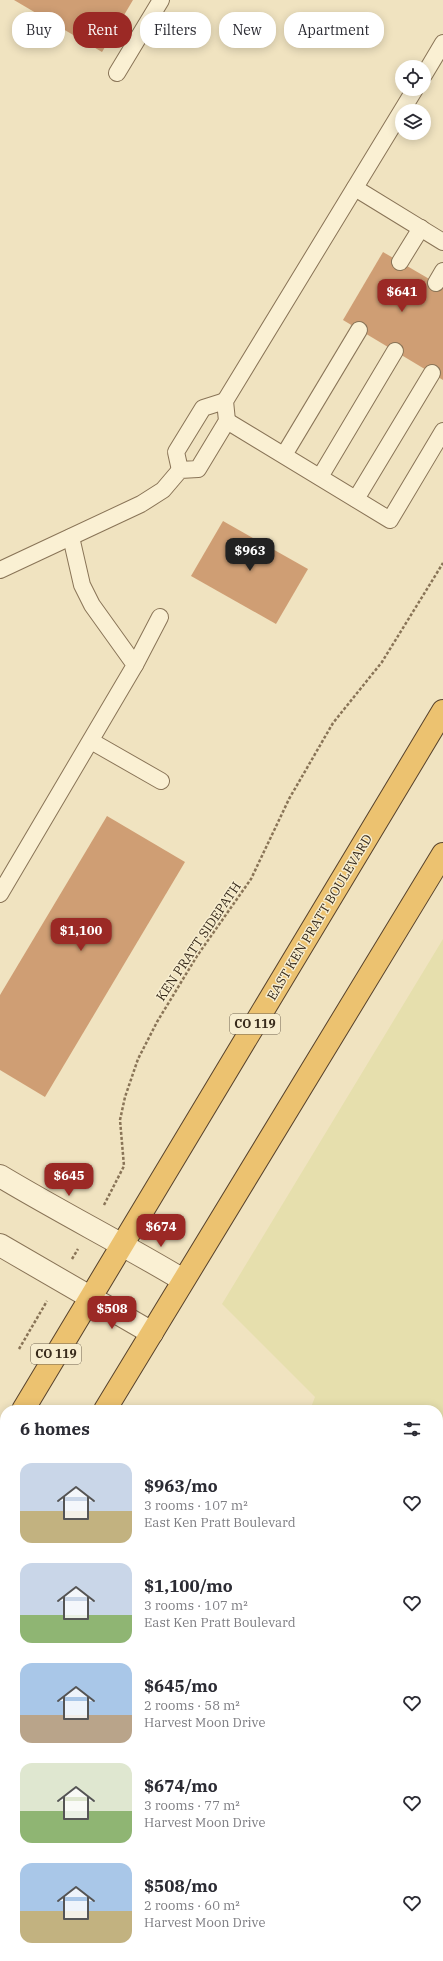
<!DOCTYPE html>
<meta charset="utf-8">
<style>
:root{--surface:#fff;--page:#f2f2f3;--text:#2b2b33;--muted:#7c7c81;--accent:#9b2925}
body{margin:0;font-family:"IBM Plex Serif",serif;background:var(--page);color:var(--text);height:100vh;display:flex;flex-direction:column;font-size:15px;white-space:nowrap}
*{box-sizing:border-box;margin:0}
p{font-size:13px;color:var(--muted)}
.icon{flex:none;width:22px;height:22px;fill:none;stroke:currentColor;stroke-width:2;stroke-linecap:round;stroke-linejoin:round}
.map{position:relative;flex:1;overflow:hidden}
.sheet{position:absolute;left:0px;top:1405px;width:443px;height:556px;display:flex;flex-direction:column;background:var(--surface);border-radius:16px 16px 0 0;box-shadow:0 2px 10px #0003}
.sheet>*{flex:none}
.hud{position:absolute;left:12px;top:12px;width:419px;height:36px;display:flex;gap:8px}
.buttons{position:absolute;left:395px;top:60px;display:grid;gap:8px}
.buttons a{display:grid;place-items:center;width:36px;height:36px;border-radius:50%;background:var(--surface);box-shadow:0 2px 10px #0003;font-size:20px}
.price{position:absolute;translate:-50% -34px;padding:0 9px;border-radius:8px;background:var(--accent);color:#fff;font-size:13px;line-height:26px;filter:drop-shadow(0 1px 2px #0008)}
.price::after{content:'';position:absolute;left:50%;top:24px;width:12px;height:9px;margin-left:-6px;background:inherit;clip-path:polygon(0 0,100% 0,50% 100%)}
.price.on{background:#222;color:#fff}
ul{padding:0;list-style:none}
li{display:flex;align-items:center;gap:12px;height:100px;padding:0 20px}
li span{display:grid;place-items:center;flex:none;width:112px;height:80px;border-radius:12px;color:#555}
li>.icon{margin-inline-start:auto}
span .icon{width:48px;height:48px;fill:#fffc;stroke-width:1}
li b{font-size:17px}
h2{display:flex;justify-content:space-between;align-items:center;height:48px;padding:0 20px;font-size:17px}
.pill{padding:0 14px;border-radius:16px;background:var(--surface);box-shadow:0 2px 10px #0003;font-size:14px;line-height:36px}
.pill.on{background:var(--accent);color:#fff}
.map>svg:first-child{display:block}
.farmland{fill:#e6dfad}
.building{fill:#cf9e74}
.lines{fill:none;stroke-linecap:round;stroke-linejoin:round}
.service-casing{stroke:#897457;stroke-width:18}
.minor-casing{stroke:#897457;stroke-width:24}
.trunk-casing{stroke:#57422c;stroke-width:24}
.path{stroke:#897457;stroke-width:2.5;stroke-dasharray:3 2;stroke-linecap:butt}
.service{stroke:#faf0d3;stroke-width:16}
.minor{stroke:#faf0d3;stroke-width:22}
.trunk{stroke:#ecc270;stroke-width:22}
.labels{text-anchor:middle;stroke-width:3;stroke-linejoin:round;paint-order:stroke}
.shield{fill:#f7edcf;stroke:#716552;stroke-width:1}
.shield-label{font-size:12px;font-weight:bold;fill:#382b1c}
.street-label{font-size:13px;fill:#382b1c;stroke:#f7edcf}
</style>
<div class="map">
<svg width="443" height="1961" viewBox="0 0 443 1961">
<rect width="100%" height="100%" fill="#f0e3c0"/>
<polygon class="farmland" points="443,939 443,1961 0,1961 0,1826 5,1818 5,1956 438,1956 438,1410 310,1410 315,1397 222,1304"/>
<g class="building">
<polygon points="14,0 133,0 102,52"/>
<polygon points="383,252 443,287 443,380 343,320"/>
<polygon points="223,521 308,569 276,624 191,576"/>
<polygon points="107,816 185,862 45,1097 0,1070 0,995"/>
</g>
<g class="lines">
<g class="service-casing">
<g id="service">
<polyline points="117,73 161,0"/>
<polyline points="424,75 443,43"/>
<polyline points="355,188 443,242"/>
<polyline points="400,262 421,228"/>
<polyline points="436,283 443,271"/>
<polyline points="227,421 390,520 443,431"/>
<polyline points="284,455 359,330"/>
<polyline points="180,470 176,452 203,408 225,401"/>
<polyline points="320,477 395,351"/>
<polyline points="356,499 432,373"/>
<polyline points="0,570 141,504 163,490 180,470 198,469 227,421 225,401 415,89"/>
<polyline points="135,665 160,617"/>
<polyline points="91,741 161,781"/>
<polyline points="0,894 135,665 92,605 82,585 71,537"/>
</g>
</g>
<g class="minor-casing">
<g id="minor">
<path d="M0 1176C60 1212 123 1244 183 1280"/>
<polyline points="0,1245 152,1333"/>
</g>
</g>
<g class="trunk-casing">
<g id="trunk">
<polyline points="23,1410 443,711"/>
<polyline points="105,1410 443,854"/>
<polyline points="0,1448 5,1440"/>
<polyline points="0,1583 5,1574"/>
</g>
</g>
<g class="path">
<polyline points="104,1205 124,1166 120,1120 125,1097 138,1059 157,1022 197,956 251,879 289,799 333,723 382,662 443,563"/>
<polyline points="72,1259 78,1249"/>
<polyline points="19,1349 47,1301"/>
</g>
<use href="#service" class="service"/>
<use href="#minor" class="minor"/>
<use href="#trunk" class="trunk"/>
</g>
<g class="labels">
<g class="shield">
<rect x="230" y="1014" width="50" height="20" rx="3"/>
<rect x="31" y="1344" width="50" height="20" rx="3"/>
</g>
<g class="shield-label">
<text x="255" y="1028">CO 119</text>
<text x="56" y="1358">CO 119</text>
</g>
<g class="street-label">
<text transform="translate(319 917) rotate(-59)" y="5">EAST KEN PRATT BOULEVARD</text>
<text transform="translate(198 941) rotate(-56)" y="5">KEN PRATT SIDEPATH</text>
</g>
</g>
</svg>
<div class="buttons">
<a><svg class="icon" aria-label="locate" viewBox="0 0 24 24"><circle cx="12" cy="12" r="6"/><path d="M12 2v4M12 18v4M2 12h4M18 12h4"/></svg></a>
<a><svg class="icon" aria-label="layers" viewBox="0 0 24 24"><path d="M12 4l9 5-9 5-9-5zM3 14l9 5 9-5"/></svg></a>
</div>
<b class="price" style="left:402px;top:313px">$641</b>
<b class="price on" style="left:250px;top:572px">$963</b>
<b class="price" style="left:81px;top:952px">$1,100</b>
<b class="price" style="left:69px;top:1197px">$645</b>
<b class="price" style="left:161px;top:1248px">$674</b>
<b class="price" style="left:112px;top:1330px">$508</b>
<div class="hud">
<a class="pill">Buy</a>
<a class="pill on">Rent</a>
<a class="pill">Filters</a>
<a class="pill">New</a>
<a class="pill">Apartment</a>
</div>
<section class="sheet">
<h2>6 homes<svg class="icon" aria-label="filters" viewBox="0 0 24 24"><path d="M4 7h16M4 17h16"/><circle cx="9" cy="7" r="2"/><circle cx="15" cy="17" r="2"/></svg></h2>
<ul>
<li><span style="background:linear-gradient(#c9d6e8 60%,#c2b280 0)"><svg class="icon" aria-label="home" viewBox="0 0 24 24"><path d="M3 11l9-7 9 7M6 9v11h12V9"/></svg></span><div><b>$963/mo</b><p>3 rooms · 107 m²</p><p>East Ken Pratt Boulevard</p></div><svg class="icon" aria-label="heart" viewBox="0 0 24 24"><path d="M12 20l-8-8c-3-5 5-10 8-4 3-6 11-1 8 4z"/></svg></li>
<li><span style="background:linear-gradient(#c9d6e8 65%,#8fb573 0)"><svg class="icon" aria-label="home" viewBox="0 0 24 24"><path d="M3 11l9-7 9 7M6 9v11h12V9"/></svg></span><div><b>$1,100/mo</b><p>3 rooms · 107 m²</p><p>East Ken Pratt Boulevard</p></div><svg class="icon" aria-label="heart" viewBox="0 0 24 24"><path d="M12 20l-8-8c-3-5 5-10 8-4 3-6 11-1 8 4z"/></svg></li>
<li><span style="background:linear-gradient(#a9c7e8 65%,#b9a48a 0)"><svg class="icon" aria-label="home" viewBox="0 0 24 24"><path d="M3 11l9-7 9 7M6 9v11h12V9"/></svg></span><div><b>$645/mo</b><p>2 rooms · 58 m²</p><p>Harvest Moon Drive</p></div><svg class="icon" aria-label="heart" viewBox="0 0 24 24"><path d="M12 20l-8-8c-3-5 5-10 8-4 3-6 11-1 8 4z"/></svg></li>
<li><span style="background:linear-gradient(#dfe7d0 60%,#8fb573 0)"><svg class="icon" aria-label="home" viewBox="0 0 24 24"><path d="M3 11l9-7 9 7M6 9v11h12V9"/></svg></span><div><b>$674/mo</b><p>3 rooms · 77 m²</p><p>Harvest Moon Drive</p></div><svg class="icon" aria-label="heart" viewBox="0 0 24 24"><path d="M12 20l-8-8c-3-5 5-10 8-4 3-6 11-1 8 4z"/></svg></li>
<li><span style="background:linear-gradient(#a9c7e8 60%,#c2b280 0)"><svg class="icon" aria-label="home" viewBox="0 0 24 24"><path d="M3 11l9-7 9 7M6 9v11h12V9"/></svg></span><div><b>$508/mo</b><p>2 rooms · 60 m²</p><p>Harvest Moon Drive</p></div><svg class="icon" aria-label="heart" viewBox="0 0 24 24"><path d="M12 20l-8-8c-3-5 5-10 8-4 3-6 11-1 8 4z"/></svg></li>
</ul>
</section>
</div>
